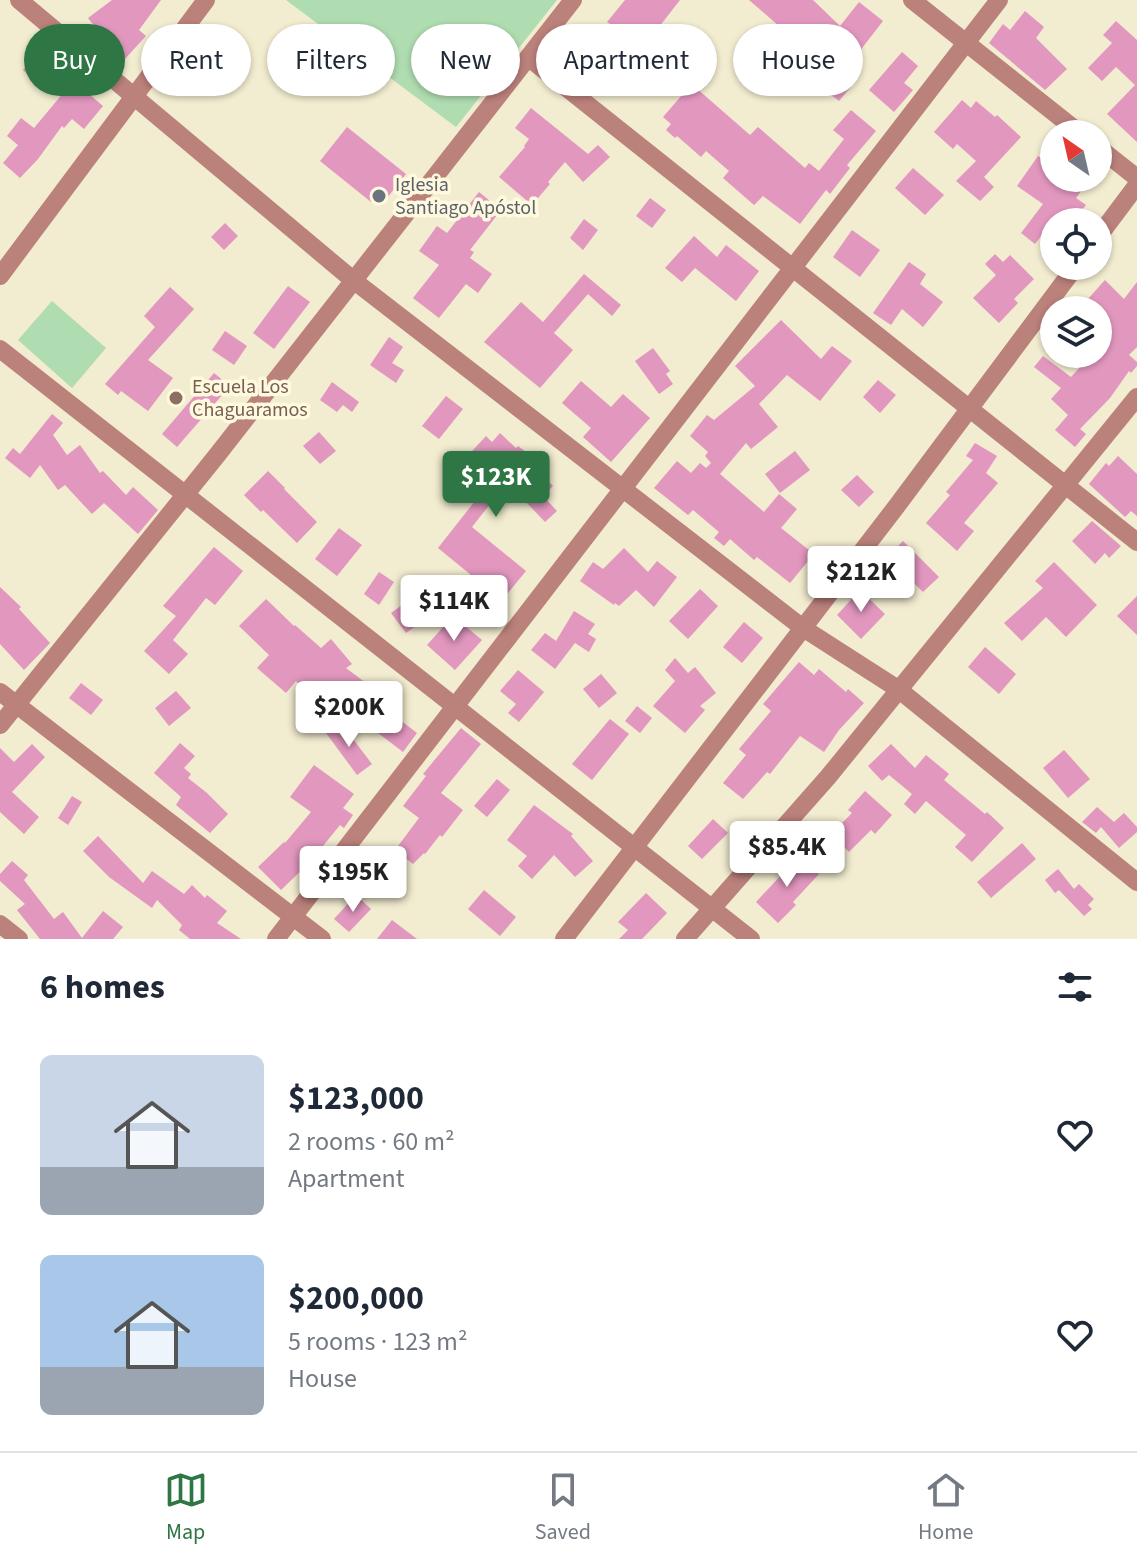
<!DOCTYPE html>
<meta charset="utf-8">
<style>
:root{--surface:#fff;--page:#f2f2f3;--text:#1f2937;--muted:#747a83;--line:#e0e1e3;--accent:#2e7643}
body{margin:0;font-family:"Source Sans 3",sans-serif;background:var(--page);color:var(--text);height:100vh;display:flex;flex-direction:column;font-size:30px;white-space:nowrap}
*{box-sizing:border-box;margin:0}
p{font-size:26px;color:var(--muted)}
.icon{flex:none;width:44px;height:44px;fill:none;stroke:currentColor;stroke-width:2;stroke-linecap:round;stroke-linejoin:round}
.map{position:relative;height:939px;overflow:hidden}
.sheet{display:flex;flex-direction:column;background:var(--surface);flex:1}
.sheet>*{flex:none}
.hud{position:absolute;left:24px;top:24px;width:1090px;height:72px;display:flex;gap:16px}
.needle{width:52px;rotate:326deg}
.buttons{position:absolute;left:1040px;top:120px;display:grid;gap:16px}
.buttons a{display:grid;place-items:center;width:72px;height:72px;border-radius:50%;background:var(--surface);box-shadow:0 2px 6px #0004;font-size:40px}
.price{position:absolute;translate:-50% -68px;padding:0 18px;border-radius:8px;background:#fff;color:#222;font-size:26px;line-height:52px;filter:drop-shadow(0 2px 4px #0008)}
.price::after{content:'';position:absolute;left:50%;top:48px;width:24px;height:18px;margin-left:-12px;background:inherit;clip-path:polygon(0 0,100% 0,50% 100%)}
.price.active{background:var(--accent);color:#fff}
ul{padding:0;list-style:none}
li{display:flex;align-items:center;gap:24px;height:200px;padding:0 40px}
li span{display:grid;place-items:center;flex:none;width:224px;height:160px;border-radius:12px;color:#555}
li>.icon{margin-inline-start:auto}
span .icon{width:96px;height:96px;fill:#fffc;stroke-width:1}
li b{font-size:34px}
h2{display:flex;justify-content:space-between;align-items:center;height:96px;padding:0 40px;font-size:34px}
.pill{padding:0 28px;border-radius:36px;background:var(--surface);box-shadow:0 2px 6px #0004;font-size:28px;line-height:72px}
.pill.active{background:var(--accent);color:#fff}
.tab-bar{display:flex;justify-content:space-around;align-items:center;height:112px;border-top:2px solid var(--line);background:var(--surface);font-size:22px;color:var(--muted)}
.tab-bar a{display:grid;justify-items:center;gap:4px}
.tab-bar .active{color:var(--accent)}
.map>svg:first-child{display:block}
.green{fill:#afdcb1}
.building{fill:#e297bf}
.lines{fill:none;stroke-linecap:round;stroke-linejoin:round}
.minor{stroke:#bb817b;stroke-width:18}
.worship-dot{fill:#6b7280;stroke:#fff9dd;stroke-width:3}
.education-dot{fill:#8d6e63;stroke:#fff9dd;stroke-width:3}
.labels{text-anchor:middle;stroke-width:7;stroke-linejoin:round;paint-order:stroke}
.worship-label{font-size:20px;fill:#5b616d;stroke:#fff9dd;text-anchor:start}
.education-label{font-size:20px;fill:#785e54;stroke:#fff9dd;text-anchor:start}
</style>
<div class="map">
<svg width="1137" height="939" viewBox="0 0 1137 939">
<rect width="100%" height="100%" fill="#f2ecd0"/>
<g class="green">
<polygon points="286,0 557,0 456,127"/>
<polygon points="52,301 106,348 72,388 18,340"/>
</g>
<g class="building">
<polygon points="112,0 161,0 139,30 146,36 123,61 107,47 109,45 88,18"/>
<polygon points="625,0 680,0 659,27 668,34 650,57 640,49 610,87 579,63 610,24 607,22"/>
<polygon points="749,0 813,0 840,26 859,2 883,21 842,74 854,83 839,101 800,71 791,79 775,61 794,45 777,28 779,26"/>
<polygon points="1025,11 1044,27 1036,38 1067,69 1045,90 989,43 1003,24 1010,30"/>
<polygon points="1116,21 1137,40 1137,142 1107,114 1135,85 1116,67 1102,81 1088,68 1112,43 1103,35"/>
<polygon points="40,50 55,64 38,84 23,70"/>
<polygon points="902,52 918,66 904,83 913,90 894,112 869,90"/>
<polygon points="668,63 680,71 679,73 750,135 758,127 805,168 809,163 819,171 844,139 833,130 851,110 876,131 847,165 850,168 830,194 826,190 800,224 763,196 754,205 723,178 729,171 706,151 701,157 677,136 675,138 666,130 671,124 663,117 682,95 658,78"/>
<polygon points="79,74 95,86 89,94 103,106 84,129 72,119 64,128 62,126 38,159 20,178 3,163 18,145 7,136 21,118 34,128"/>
<polygon points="962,100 971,108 976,101 995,117 997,115 1021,137 984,177 994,187 980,201 956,181 976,161 957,144 953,149 934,132"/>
<polygon points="531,108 588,154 598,145 610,157 583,182 565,162 548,182 550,184 532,205 499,177 525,147 524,146 529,139 515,128"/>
<polygon points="347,127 406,174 387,198 379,192 371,202 320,161"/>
<polygon points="1038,156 1054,167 1054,178 1091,178 1076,198 1086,205 1072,222 1054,222 1054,231 1048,227 1035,244 1021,233 1043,204 1017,186"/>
<polygon points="913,168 944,195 925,215 895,188"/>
<polygon points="479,192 501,210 470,250 474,252 470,258 492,274 478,293 466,284 439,318 413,298 439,265 419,251 437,226 447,233"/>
<polygon points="650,198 666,210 652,228 636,216"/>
<polygon points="584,219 598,230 583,250 570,238"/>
<polygon points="225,223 238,236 224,250 211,237"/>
<polygon points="852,230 880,250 860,277 833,257"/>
<polygon points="694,236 717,257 726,245 759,271 736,301 695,268 682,282 665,268"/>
<polygon points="995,254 1003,262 1010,255 1034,279 1014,299 1018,303 999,323 973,298 996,275 985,264"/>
<polygon points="909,262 926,274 920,284 943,302 923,327 902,309 891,325 873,313"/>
<polygon points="584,274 621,305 612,316 588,294 554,333 573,350 540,388 484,342 521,302 543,322"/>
<polygon points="1105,280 1124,299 1137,282 1137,347 1129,355 1137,362 1137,366 1131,373 1129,371 1110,398 1080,429 1086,434 1075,447 1055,430 1068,415 1051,399 1061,388 1034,367 1043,356 1071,377 1092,354 1098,354 1098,310 1078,310"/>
<polygon points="288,286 310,302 274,349 253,333"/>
<polygon points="170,287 194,309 148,360 173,378 148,411 121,391 118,395 105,384 155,327 144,316"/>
<polygon points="781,320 821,359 832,346 852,361 820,401 787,375 759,404 778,427 751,449 746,443 720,474 764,512 779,494 797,509 781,528 814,554 790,583 757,557 754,560 730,539 724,546 714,538 719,532 693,510 688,515 654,488 677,461 691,473 700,463 706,468 711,463 705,456 708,452 690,436 707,415 714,420 755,386 735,366"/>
<polygon points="225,331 247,346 234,365 212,350"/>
<polygon points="389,337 403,347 392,363 404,370 396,383 370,365"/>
<polygon points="653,348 670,371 666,374 673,384 659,394 635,361"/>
<polygon points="214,373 230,386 177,447 162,434"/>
<polygon points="878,380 896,395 880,413 863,397"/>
<polygon points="581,381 611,407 623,394 650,418 611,462 583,437 591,428 562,403"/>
<polygon points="332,382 359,402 352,412 343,405 337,412 320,400"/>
<polygon points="446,396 463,409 439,439 422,426"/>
<polygon points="52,414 63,423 53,435 67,455 80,445 100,473 103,471 126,495 133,487 158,510 138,534 104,503 92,514 65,485 58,490 40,465 30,478 5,458 13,448 20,454"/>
<polygon points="319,432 336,451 320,464 303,446"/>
<polygon points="500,433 516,448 518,446 538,461 550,473 545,478 553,486 543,496 557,511 545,522 525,501 505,485 472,527 526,571 499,604 506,610 494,622 466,601 482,584 438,548 486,487 461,463 486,436 492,442"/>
<polygon points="975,443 997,456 986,473 998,483 964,523 974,531 957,551 926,523 950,495 946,492 973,460 966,456"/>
<polygon points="795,451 810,470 780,493 765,474"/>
<polygon points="1118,456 1137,474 1137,516 1131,511 1125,517 1089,484 1106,463 1109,466"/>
<polygon points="268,471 285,488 284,489 317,522 297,543 263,510 261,512 244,495"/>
<polygon points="857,475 874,492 859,507 841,490"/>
<polygon points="1092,521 1121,546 1109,558 1105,553 1095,564 1072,541"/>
<polygon points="339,528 362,545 337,576 315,559"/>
<polygon points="903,541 939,577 923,592 887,557"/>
<polygon points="214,547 243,571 215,605 206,598 173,640 188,654 169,674 144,651 176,616 163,606"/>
<polygon points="624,548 648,572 657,561 677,577 654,607 636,590 619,606 615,603 614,605 580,581 593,562 603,569"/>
<polygon points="1054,562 1097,605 1066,637 1046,617 1022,641 1004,623 1043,588 1035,581"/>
<polygon points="379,572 394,582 379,605 364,594"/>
<polygon points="0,587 21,607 19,609 50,643 24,670 0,644"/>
<polygon points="424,589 438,610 406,633 391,613"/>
<polygon points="700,589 718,606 688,639 669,621"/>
<polygon points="860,590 885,614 861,639 837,615"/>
<polygon points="1137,596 1137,635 1117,616"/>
<polygon points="266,599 294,626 295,625 321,648 331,639 352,664 346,668 374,689 369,696 417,733 403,752 312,683 304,690 296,681 286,693 257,668 269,655 239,626"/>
<polygon points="574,611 595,624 588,634 596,639 589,652 575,643 555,669 531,650 545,633 556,641"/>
<polygon points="453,616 482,640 455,670 427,645"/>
<polygon points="744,622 763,638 742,663 723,647"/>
<polygon points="985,647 1016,674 999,694 968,667"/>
<polygon points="675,658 688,673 695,667 716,693 700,706 705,710 685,733 653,706 675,681 665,670"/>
<polygon points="799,662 814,675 819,669 846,692 848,689 864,703 839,730 824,752 800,736 770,774 767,772 743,799 723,783 746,755 739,749 771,711 763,704"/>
<polygon points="518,670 544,692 519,722 508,713 516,704 500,691"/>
<polygon points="601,674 617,693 599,708 583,689"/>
<polygon points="81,683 103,700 91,715 69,698"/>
<polygon points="176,691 191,708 169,726 155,708"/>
<polygon points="637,706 652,718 640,733 625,721"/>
<polygon points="610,719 629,734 592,780 572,764"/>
<polygon points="340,722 372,764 357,775 326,733"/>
<polygon points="461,728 481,744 441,793 463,810 442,837 440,835 425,854 424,853 413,864 395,850 419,818 403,806 426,776 423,774"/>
<polygon points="180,743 195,756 184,768 191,774 188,778 207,793 228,814 210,833 176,805 181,797 154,773"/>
<polygon points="32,744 45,757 12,792 39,817 24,834 0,812 0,748 14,762"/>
<polygon points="891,744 915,768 926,755 949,774 944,780 985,814 987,812 1004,828 972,862 955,847 966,835 926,801 915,814 904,804 912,794 889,775 882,781 868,766"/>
<polygon points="1064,750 1090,779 1068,798 1043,768"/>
<polygon points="314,765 354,794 343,808 353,815 344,828 340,825 310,862 281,890 258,867 284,842 285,843 311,812 290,797"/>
<polygon points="497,779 510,790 487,817 474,806"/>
<polygon points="865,791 892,815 875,834 871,830 849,852 831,834 852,813 848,810"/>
<polygon points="72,796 82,802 68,825 58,818"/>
<polygon points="534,805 573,834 571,836 593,861 575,877 554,855 532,879 518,866 527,856 507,840"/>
<polygon points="1097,807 1114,822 1124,813 1137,827 1137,832 1119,848 1101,827 1096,833 1082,822"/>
<polygon points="713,819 728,833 702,859 688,846"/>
<polygon points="98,836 143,883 152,871 184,894 192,885 205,898 207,895 227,911 217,923 241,939 190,939 179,930 182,925 157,900 152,908 109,877 83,851"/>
<polygon points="1022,843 1036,859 991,898 977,882"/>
<polygon points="796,854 819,874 793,902 796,905 778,923 756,902 786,870 784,868"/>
<polygon points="12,861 28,875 24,880 54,919 63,912 82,938 103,911 123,927 113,939 40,939 17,910 25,904 0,881 0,874"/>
<polygon points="1058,869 1074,889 1079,884 1094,899 1088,905 1092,909 1084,916 1059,890 1055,893 1045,880"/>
<polygon points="484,890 516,917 500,936 468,909"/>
<polygon points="646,893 667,913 642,939 619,939 628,930 618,922"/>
<polygon points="356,895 371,909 349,932 334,919"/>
<polygon points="392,920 417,939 377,939"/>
</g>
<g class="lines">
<g class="minor">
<polyline points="19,0 353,280 803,628 898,689 1137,882"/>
<polyline points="912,0 1081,134"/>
<polyline points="529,58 1137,542"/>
<polyline points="1098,147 1137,178"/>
<polyline points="1098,237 1137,185"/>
<polyline points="0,276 206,0"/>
<polyline points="0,349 751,939"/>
<polyline points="0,692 322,939"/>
<polyline points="0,725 218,454 573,0"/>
<polyline points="0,924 19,939"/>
<polyline points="276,939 999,0"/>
<polyline points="564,939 896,507 1076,266"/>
<polyline points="685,939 828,777 1137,397"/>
</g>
</g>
<circle class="worship-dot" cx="379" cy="196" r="8"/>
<circle class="education-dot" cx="176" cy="398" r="8"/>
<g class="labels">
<g class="worship-label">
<text x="395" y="191">Iglesia<tspan x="395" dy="23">Santiago Apóstol</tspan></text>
</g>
<g class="education-label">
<text x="192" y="393">Escuela Los<tspan x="192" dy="23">Chaguaramos</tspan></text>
</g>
</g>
</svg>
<div class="buttons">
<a><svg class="needle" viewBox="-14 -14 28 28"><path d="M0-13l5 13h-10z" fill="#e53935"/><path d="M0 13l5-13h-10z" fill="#747a83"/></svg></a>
<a><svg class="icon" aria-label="locate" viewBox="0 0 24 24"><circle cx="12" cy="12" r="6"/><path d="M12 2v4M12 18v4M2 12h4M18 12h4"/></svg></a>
<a><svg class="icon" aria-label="layers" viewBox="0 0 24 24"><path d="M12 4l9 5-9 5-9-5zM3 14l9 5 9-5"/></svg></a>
</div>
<b class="price active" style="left:496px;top:519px">$123K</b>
<b class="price" style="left:861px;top:614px">$212K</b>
<b class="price" style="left:454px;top:643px">$114K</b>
<b class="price" style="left:349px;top:749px">$200K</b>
<b class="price" style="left:787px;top:889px">$85.4K</b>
<b class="price" style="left:353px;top:914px">$195K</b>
<div class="hud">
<a class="pill active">Buy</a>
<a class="pill">Rent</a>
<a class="pill">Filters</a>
<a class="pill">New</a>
<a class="pill">Apartment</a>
<a class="pill">House</a>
</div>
</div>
<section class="sheet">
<h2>6 homes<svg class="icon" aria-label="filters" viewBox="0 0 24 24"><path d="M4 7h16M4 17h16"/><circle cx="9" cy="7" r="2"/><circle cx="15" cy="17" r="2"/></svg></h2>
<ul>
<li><span style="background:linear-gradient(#c9d6e8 70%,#9aa5b1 0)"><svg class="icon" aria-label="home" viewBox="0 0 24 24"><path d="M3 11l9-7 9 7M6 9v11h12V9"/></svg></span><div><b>$123,000</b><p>2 rooms · 60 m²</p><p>Apartment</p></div><svg class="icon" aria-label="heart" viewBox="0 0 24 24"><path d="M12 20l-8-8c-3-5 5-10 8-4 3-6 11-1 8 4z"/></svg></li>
<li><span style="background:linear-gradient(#a9c7e8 70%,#9aa5b1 0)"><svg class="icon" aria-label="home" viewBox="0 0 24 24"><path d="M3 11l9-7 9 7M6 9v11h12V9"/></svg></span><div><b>$200,000</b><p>5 rooms · 123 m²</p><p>House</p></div><svg class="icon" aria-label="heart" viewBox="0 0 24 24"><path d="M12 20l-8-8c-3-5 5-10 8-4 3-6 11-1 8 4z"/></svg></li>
</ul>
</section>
<nav class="tab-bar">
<a class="active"><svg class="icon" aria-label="map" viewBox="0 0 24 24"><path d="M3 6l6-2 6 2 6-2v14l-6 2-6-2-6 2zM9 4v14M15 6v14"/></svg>Map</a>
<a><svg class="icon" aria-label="saved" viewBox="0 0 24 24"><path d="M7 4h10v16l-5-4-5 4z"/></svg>Saved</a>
<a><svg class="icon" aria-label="home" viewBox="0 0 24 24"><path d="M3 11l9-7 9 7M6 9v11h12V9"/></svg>Home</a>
</nav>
